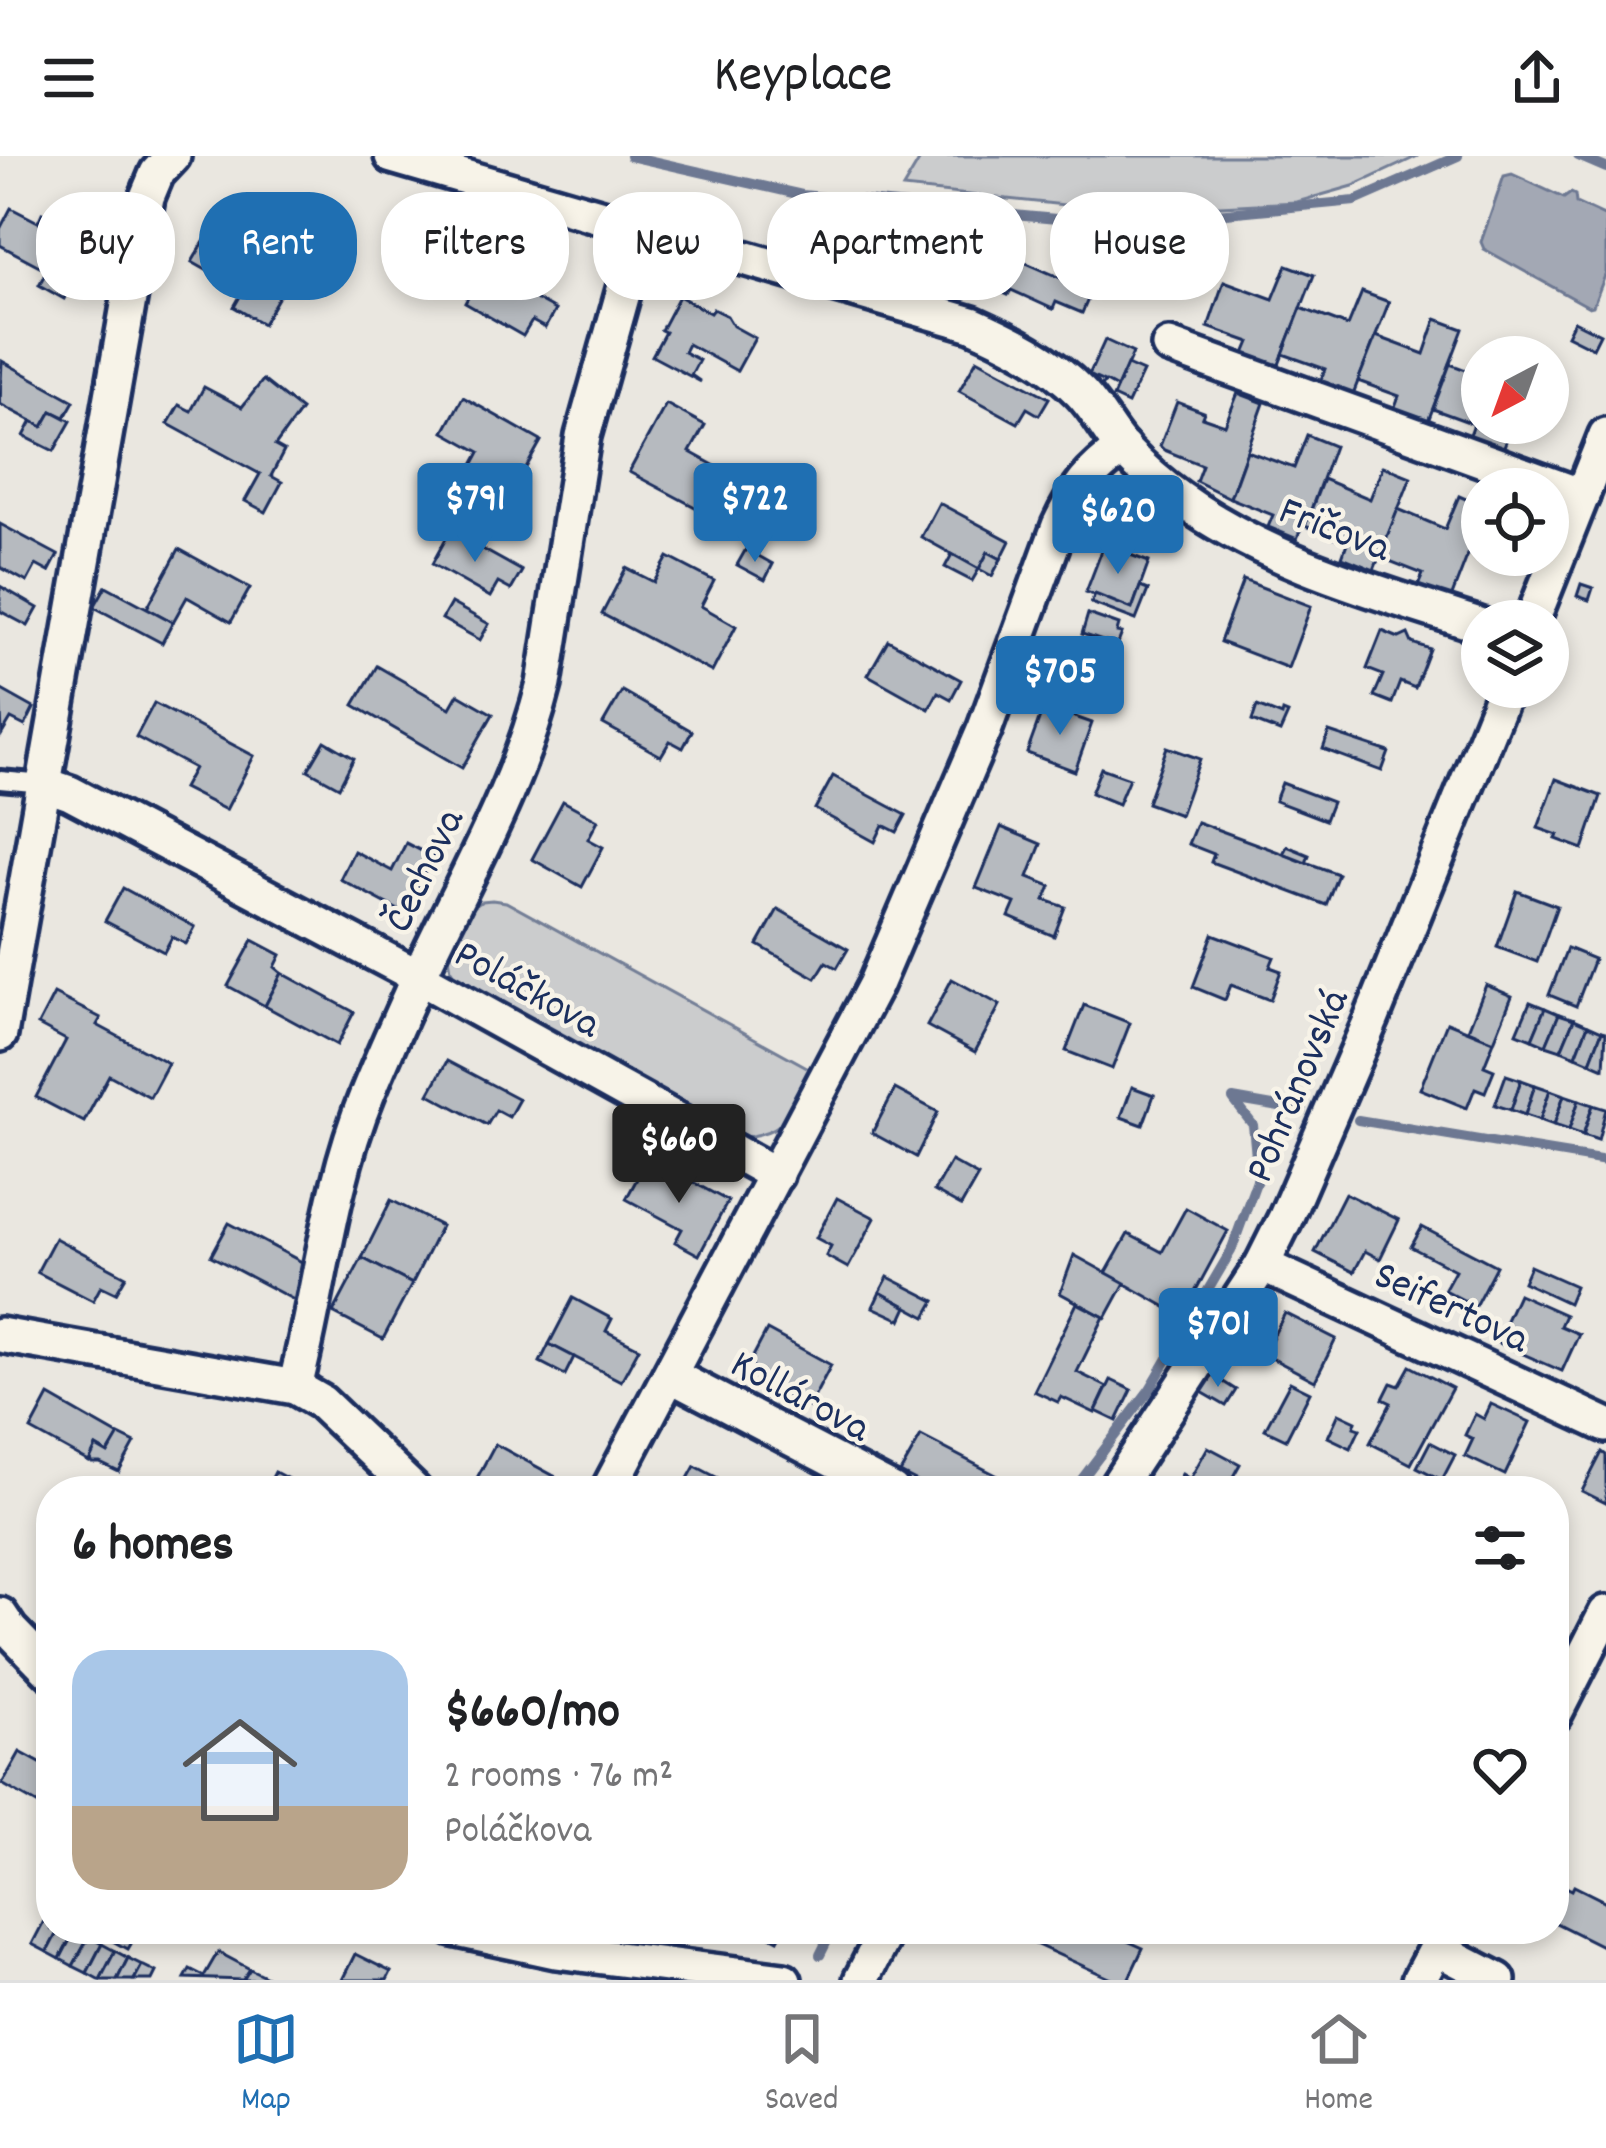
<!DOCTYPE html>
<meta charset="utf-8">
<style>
:root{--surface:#fff;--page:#f2f2f2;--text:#202124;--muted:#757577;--line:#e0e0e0;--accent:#1f6fb2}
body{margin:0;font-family:Dekko,sans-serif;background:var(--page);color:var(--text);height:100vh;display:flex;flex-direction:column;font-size:45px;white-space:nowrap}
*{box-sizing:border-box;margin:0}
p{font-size:39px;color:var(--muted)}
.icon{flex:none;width:66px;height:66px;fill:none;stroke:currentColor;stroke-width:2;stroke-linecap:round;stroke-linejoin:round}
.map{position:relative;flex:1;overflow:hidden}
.drawer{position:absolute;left:36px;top:1320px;width:1533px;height:468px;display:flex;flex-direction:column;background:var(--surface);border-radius:48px;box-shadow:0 6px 18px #0003}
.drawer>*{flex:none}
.top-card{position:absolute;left:36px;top:36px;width:1536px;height:108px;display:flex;gap:24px}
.needle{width:78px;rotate:221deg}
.buttons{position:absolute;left:1461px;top:180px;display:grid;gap:24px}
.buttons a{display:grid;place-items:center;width:108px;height:108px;border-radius:50%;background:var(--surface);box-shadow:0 6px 18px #0003;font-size:60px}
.price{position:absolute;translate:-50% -102px;padding:0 27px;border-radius:12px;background:var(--accent);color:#fff;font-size:39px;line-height:78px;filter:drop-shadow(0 3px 6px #0008)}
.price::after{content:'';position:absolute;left:50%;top:72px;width:36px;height:27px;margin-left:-18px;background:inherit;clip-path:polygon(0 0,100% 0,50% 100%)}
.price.selected{background:#222;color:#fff}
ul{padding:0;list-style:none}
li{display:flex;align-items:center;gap:36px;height:300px;padding:0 36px}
li span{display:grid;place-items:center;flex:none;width:336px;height:240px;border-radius:36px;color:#555}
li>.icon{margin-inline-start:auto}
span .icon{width:144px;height:144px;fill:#fffc;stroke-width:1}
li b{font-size:51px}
h2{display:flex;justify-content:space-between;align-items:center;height:144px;padding:0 36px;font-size:51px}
.chip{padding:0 42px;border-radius:48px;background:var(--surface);box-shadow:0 6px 18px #0003;font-size:42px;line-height:108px}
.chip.selected{background:var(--accent);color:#fff}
header{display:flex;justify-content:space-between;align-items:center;height:156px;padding:0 36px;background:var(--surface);font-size:54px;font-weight:600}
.tabs{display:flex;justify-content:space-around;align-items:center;height:168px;border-top:3px solid var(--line);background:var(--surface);font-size:33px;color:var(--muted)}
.tabs a{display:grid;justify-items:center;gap:6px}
.tabs .selected{color:var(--accent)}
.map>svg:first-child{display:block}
.green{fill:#cbcccd;stroke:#737e96;stroke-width:3}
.water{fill:#a3a8b4;stroke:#6d7892;stroke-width:3}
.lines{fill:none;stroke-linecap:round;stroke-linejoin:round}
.stream{stroke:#6d7892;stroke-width:10}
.building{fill:#b6babf;stroke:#1b2f5e;stroke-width:3}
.service-casing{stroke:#1b2f5e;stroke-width:26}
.minor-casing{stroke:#1b2f5e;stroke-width:42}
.service{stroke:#f7f3e8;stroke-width:16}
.minor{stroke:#f7f3e8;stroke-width:33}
.labels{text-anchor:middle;stroke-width:9;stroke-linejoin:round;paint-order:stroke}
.street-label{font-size:42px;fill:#1b2f5e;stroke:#f7f3e8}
</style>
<header><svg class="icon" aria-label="menu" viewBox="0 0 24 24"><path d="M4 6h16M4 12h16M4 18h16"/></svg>Keyplace<svg class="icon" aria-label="share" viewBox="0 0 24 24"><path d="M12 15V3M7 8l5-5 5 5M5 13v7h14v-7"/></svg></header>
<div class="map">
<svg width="1606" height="1824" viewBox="0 0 1606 1824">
<rect width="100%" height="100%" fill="#eae7e0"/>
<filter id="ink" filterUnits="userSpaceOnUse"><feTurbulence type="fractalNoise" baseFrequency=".00833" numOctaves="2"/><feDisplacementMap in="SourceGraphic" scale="24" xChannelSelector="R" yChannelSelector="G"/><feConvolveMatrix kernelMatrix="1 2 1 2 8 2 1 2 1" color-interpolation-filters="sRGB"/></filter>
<g filter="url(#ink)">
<g class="green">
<polygon points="922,0 1418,0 1353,30 1297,46 1182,52 1093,52 903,32"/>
<path d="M492 744 506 746 816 916C790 958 789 978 735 982L459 829 451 814 449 801 471 753 482 745Z"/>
</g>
<polygon class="water" points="1512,18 1564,42 1571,37 1575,39 1576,47 1606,61 1606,117 1593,150 1589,151 1484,93 1481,86 1504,20"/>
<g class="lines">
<g class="stream">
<polyline points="630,0 802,39 1110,68 1355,45 1458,0"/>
<polyline points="1578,0 1606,12"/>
<polyline points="1358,964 1606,1005"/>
<polyline points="1073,1335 1150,1233 1231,1095 1258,1021 1253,969 1233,943 1302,955"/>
<polyline points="820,1799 833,1773"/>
</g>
</g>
<g class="building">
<polygon points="11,52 38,66 42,57 58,64 52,74 83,90 75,106 81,110 64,143 39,129 47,114 0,89 0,73"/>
<polygon points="211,74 282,114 273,130 282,135 263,168 234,151 243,135 192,106"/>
<polygon points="1001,96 1063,123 1070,108 1098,120 1082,157 1056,146 1053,153 1011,134 1008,139 987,130"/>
<polygon points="1287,109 1314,119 1278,211 1245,198 1250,186 1208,171 1224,125 1273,143"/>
<polygon points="483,114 555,154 545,172 532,165 523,180 465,147"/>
<polygon points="1362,136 1389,146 1353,238 1320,226 1325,213 1283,198 1301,152 1348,170"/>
<polygon points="679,140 710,157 713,153 727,160 733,170 755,182 737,215 688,188 684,196 699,204 691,219 701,226 652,200 665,176 661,174"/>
<polygon points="1436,163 1463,173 1428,265 1394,253 1399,240 1358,225 1376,180 1424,198"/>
<polygon points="1574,165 1600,178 1593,192 1567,179"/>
<polygon points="1105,184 1133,197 1117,232 1106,226 1103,228 1104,226 1089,219"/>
<polygon points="1511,191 1538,201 1508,201"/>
<polygon points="977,203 1049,242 1039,259 1027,252 1018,267 959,235"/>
<polygon points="2,205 74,245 65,261 52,255 43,271 0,248"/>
<polygon points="1450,208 1482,220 1482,267 1513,267 1503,293 1469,281 1474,268 1433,253"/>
<polygon points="1127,209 1143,216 1128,248 1113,241"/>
<polygon points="263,224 301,254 275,290 284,295 271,320 282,326 266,356 245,345 260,318 168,268 179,249 191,255 204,231 242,251"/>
<polygon points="1238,237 1264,247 1230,342 1196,325 1202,309 1164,294 1160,290 1177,246 1204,256 1202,261 1225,269"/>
<polygon points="463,241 541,285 514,333 473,309 480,296 444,276"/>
<polygon points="666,248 705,269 690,296 719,312 697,352 629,316"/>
<polygon points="52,255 71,265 54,295 24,280 32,265 43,271"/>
<polygon points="1307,279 1334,290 1305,370 1302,369 1297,383 1268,371 1273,359 1230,342 1247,295 1294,312"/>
<polygon points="1383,310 1411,321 1374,414 1342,401 1347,387 1305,370 1323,323 1370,343"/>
<polygon points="1459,340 1482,350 1482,362 1451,442 1418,430 1423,418 1379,401 1398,353 1445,373"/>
<polygon points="939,347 1010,385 1001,403 988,396 979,413 921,381"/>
<polygon points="0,368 58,399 49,416 36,409 27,426 0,411"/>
<polygon points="450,375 522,415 511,434 498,427 490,441 432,408"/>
<polygon points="1104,389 1149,406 1132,453 1086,436"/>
<polygon points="179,393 250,432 231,466 187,441 173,466 147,452"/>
<polygon points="746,393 773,408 765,424 737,409"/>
<polygon points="988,396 1001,403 992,420 979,413"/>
<polygon points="952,398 979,413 972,425 945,411"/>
<polygon points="668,401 714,425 701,450 736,470 712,516 602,458 626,412 654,426"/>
<polygon points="1243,424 1311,450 1288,512 1220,486"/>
<polygon points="1581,428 1593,432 1589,444 1577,440"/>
<polygon points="0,430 38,452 28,470 0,455"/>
<polygon points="106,430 173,466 162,487 94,451"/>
<polygon points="1140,431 1148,434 1136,464 1091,447 1095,438 1132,453"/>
<polygon points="451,447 489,468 480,484 442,463"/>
<polygon points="1088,458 1119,469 1117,476 1122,477 1117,490 1082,478"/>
<polygon points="1382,475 1399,482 1408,478 1412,487 1430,493 1415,532 1400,526 1392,547 1374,540 1383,519 1367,513"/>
<polygon points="888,484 961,524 951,543 938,536 929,553 868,519"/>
<polygon points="377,510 450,552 458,538 493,558 462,612 354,549"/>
<polygon points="0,533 34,552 25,570 11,563 2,578"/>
<polygon points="622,535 692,575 683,592 670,585 661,600 603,568"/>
<polygon points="154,547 254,600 226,654 183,632 194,612 136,581"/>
<polygon points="1044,550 1092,567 1075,615 1027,597"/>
<polygon points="1257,550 1282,560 1283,556 1288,558 1280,576 1252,565"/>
<polygon points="1329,576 1389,596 1382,615 1323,593"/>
<polygon points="325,585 354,602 339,631 308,614"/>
<polygon points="1167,591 1200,603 1180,659 1147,647"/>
<polygon points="1101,612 1129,622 1118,648 1091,637"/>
<polygon points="833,620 906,659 897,676 883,669 875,686 815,653"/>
<polygon points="1556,623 1601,640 1583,693 1556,683 1558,679 1538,672"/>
<polygon points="1282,627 1332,646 1325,664 1275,645"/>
<polygon points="563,645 598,664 588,683 603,691 582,731 532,703"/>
<polygon points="1197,666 1338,718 1326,749 1211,706 1214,698 1188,688"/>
<polygon points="1001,671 1041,688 1028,721 1051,730 1045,744 1065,751 1054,780 1009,761 1015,747 976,732"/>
<polygon points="406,687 433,701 404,757 340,723 354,695 392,715"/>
<polygon points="1287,690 1309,699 1306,707 1283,698"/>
<polygon points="123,732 195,771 186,788 172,781 164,796 105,765"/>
<polygon points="1517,735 1557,750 1537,806 1497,791"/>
<polygon points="778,753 848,793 837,812 826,806 816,822 758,789"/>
<polygon points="1213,778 1274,801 1270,811 1281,815 1270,844 1231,829 1225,844 1193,831"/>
<polygon points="253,784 281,799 275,811 282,817 265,850 228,830"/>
<polygon points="1567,792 1594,803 1576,850 1549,839"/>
<polygon points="282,817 354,856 337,889 265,850"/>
<polygon points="952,823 1000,849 975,896 927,870"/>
<polygon points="1486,829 1512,840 1494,885 1468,874"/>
<polygon points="54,838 101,862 97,869 168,907 150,941 109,919 84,966 36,941 66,884 38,869"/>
<polygon points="1530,846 1545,852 1532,883 1517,877"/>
<polygon points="1084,849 1130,867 1112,913 1066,895"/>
<polygon points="1545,852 1559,858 1546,889 1532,883"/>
<polygon points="1559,858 1574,863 1561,894 1546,889"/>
<polygon points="1574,863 1588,869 1576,900 1561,894"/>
<polygon points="1447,866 1494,885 1484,910 1494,914 1485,936 1475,932 1467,952 1420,933"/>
<polygon points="1588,869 1602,875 1590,906 1576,900"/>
<polygon points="1602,875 1606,876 1604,912 1590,906"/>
<polygon points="447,905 519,943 509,961 496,954 487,969 429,938"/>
<polygon points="1506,919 1521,924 1511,954 1495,949"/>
<polygon points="1521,924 1535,929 1525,959 1511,954"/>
<polygon points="1535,929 1550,934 1540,964 1525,959"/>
<polygon points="1132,931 1154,939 1143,969 1121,961"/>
<polygon points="895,933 938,956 916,1001 872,977"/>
<polygon points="1550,934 1564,939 1554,969 1540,964"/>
<polygon points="1564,939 1579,944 1569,974 1554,969"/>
<polygon points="1579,944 1593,949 1583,979 1569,974"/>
<polygon points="1593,949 1606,953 1598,984 1583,979"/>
<polygon points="951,1005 978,1020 961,1050 934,1035"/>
<polygon points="644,1010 670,1024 674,1016 728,1045 699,1099 675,1086 682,1073 626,1043"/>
<polygon points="1345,1037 1399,1064 1380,1103 1365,1095 1354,1116 1315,1096"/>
<polygon points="837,1042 875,1062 848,1112 826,1100 831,1090 816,1082"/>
<polygon points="391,1044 441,1070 412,1128 362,1102"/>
<polygon points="1186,1052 1228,1075 1182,1160 1106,1117 1128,1078 1162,1096"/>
<polygon points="229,1067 313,1112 296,1145 211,1100"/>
<polygon points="1422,1071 1496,1110 1475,1150 1444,1134 1455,1114 1411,1091"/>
<polygon points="55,1082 126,1120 116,1137 101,1130 93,1145 37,1116"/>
<polygon points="1074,1099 1125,1127 1106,1162 1060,1137"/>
<polygon points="362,1102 412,1128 383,1183 333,1157"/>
<polygon points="1530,1110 1575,1130 1568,1147 1523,1126"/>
<polygon points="888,1121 935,1145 926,1161 880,1136"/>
<polygon points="880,1136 907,1151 901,1164 873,1151"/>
<polygon points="1518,1138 1565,1159 1560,1170 1579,1178 1562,1215 1496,1186"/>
<polygon points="573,1142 612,1163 606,1175 639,1192 621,1225 549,1188"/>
<polygon points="1077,1147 1104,1161 1077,1216 1107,1231 1095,1257 1061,1241 1058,1246 1034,1235"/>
<polygon points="1285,1157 1336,1183 1315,1225 1264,1198"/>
<polygon points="767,1174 831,1209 809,1251 759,1224 762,1216 749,1208"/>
<polygon points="549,1188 574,1201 565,1219 540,1206"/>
<polygon points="1410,1210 1452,1232 1411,1308 1370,1287 1391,1247 1383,1243 1391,1227 1399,1230"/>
<polygon points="1211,1218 1236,1234 1226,1250 1200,1235"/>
<polygon points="1111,1224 1132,1234 1117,1265 1096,1255"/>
<polygon points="1290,1226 1310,1236 1286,1283 1265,1273"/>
<polygon points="49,1240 119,1280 108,1298 96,1291 89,1306 31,1274"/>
<polygon points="1491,1248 1530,1266 1505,1319 1465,1300 1473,1283 1465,1279 1475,1258 1484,1263"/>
<polygon points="1339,1257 1356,1265 1354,1271 1360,1273 1351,1292 1328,1281"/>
<polygon points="119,1279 135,1287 119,1316 100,1307 92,1307 90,1304 96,1291 108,1298"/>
<polygon points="921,1280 1017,1330 1015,1335 935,1335 900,1317"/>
<polygon points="1430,1286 1455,1299 1442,1324 1417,1311"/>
<polygon points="495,1288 567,1327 563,1335 501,1335 477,1322"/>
<polygon points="1208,1291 1240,1308 1225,1335 1180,1335 1174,1332 1182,1318 1190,1323"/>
<polygon points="1602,1296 1606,1299 1606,1347 1582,1335"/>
<polygon points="695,1310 743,1335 681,1335"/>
<polygon points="275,1316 311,1335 265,1335"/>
<polygon points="20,1596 51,1613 51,1656 2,1628"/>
<polygon points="1554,1725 1572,1734 1574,1730 1606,1746 1606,1792 1554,1766"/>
<polygon points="47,1759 51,1761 51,1773 59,1773 47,1796 32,1788"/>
<polygon points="59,1773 75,1774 60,1803 47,1796"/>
<polygon points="115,1773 139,1773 127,1793 109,1783"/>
<polygon points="757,1773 784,1773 778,1784"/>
<polygon points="1002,1773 1084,1773 1097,1779 1100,1773 1143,1792 1128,1824 1114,1824"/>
<polygon points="75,1774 89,1781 73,1810 60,1803"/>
<polygon points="89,1781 102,1788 87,1817 73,1810"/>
<polygon points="102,1788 115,1795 100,1824 87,1817"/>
<polygon points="115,1795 128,1802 117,1824 100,1824"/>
<polygon points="218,1796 250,1813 243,1824 185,1822 190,1813 204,1820"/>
<polygon points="355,1798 391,1816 387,1824 342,1824"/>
<polygon points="128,1802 142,1809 134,1824 117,1824"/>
<polygon points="142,1809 156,1816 152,1824 134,1824"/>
<polygon points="250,1813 273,1824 243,1824"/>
</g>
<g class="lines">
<g class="service-casing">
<polyline id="service" points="0,624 44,628"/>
</g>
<g class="minor-casing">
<g id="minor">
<path d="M392 0 972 168C1012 186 1049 204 1080 236 1097 253 1108 276 1124 294 1141 312 1159 328 1179 342 1269 407 1378 436 1482 470"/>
<polyline points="1169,190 1582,340"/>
<polyline points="1532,465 1606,279"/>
<polyline points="44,628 70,637 419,821 776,1019"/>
<polyline points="0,878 147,41 157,17 173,0"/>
<polyline points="1262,1109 1606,1269"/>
<polyline points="0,1179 295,1231"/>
<polyline points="670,1219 892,1335"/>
<path d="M414 1335 321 1246 295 1231C320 1134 329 1032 367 939 383 899 401 860 418 822 463 725 518 632 544 528L583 280 641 73"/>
<path d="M608 1335 875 829 985 572 1059 370C1076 333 1090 316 1123 292"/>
<polyline points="1114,1335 1262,1109 1285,1063 1371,864 1506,531"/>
<polyline points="0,1459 10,1474 51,1516"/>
<polyline points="1554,1559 1606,1457"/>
<polyline points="453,1773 556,1795 784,1824"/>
<polyline points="1436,1792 1498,1824"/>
<polyline points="861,1824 887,1773"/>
<polyline points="1419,1824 1445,1775"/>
</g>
</g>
<use href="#service" class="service"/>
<use href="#minor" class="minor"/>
</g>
</g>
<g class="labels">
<g class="street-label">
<text transform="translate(1336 370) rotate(21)" y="15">Fričova</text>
<text transform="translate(421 713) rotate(-64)" y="15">Čechova</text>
<text transform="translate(529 830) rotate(29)" y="15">Poláčkova</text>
<text transform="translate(1294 928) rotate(-67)" y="15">Pohránovská</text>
<text transform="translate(1453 1148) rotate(25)" y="15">Seifertova</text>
<text transform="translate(802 1237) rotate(28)" y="15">Kollárova</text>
</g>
</g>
</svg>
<div class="buttons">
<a><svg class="needle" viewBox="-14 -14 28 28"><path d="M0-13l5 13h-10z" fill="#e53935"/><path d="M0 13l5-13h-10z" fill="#757577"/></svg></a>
<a><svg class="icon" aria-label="locate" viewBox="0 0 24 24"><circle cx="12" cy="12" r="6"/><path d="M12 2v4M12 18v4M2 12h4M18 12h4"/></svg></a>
<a><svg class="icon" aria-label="layers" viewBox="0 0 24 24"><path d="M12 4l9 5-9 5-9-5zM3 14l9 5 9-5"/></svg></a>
</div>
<b class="price" style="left:475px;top:409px">$791</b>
<b class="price" style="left:755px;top:409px">$722</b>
<b class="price" style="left:1118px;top:421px">$620</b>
<b class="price" style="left:1060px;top:582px">$705</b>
<b class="price selected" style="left:679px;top:1050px">$660</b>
<b class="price" style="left:1218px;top:1234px">$701</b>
<div class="top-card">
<a class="chip">Buy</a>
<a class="chip selected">Rent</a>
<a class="chip">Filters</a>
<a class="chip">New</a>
<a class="chip">Apartment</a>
<a class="chip">House</a>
</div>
<section class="drawer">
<h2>6 homes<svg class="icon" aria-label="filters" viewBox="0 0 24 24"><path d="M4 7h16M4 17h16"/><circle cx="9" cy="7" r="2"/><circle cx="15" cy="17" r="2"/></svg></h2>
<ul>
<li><span style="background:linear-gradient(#a9c7e8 65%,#b9a48a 0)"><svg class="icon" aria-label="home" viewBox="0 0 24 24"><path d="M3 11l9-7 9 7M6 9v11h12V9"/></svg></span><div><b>$660/mo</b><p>2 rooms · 76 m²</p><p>Poláčkova</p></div><svg class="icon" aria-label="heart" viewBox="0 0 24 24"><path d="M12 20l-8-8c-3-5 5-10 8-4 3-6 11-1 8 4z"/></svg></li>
</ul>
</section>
</div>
<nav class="tabs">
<a class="selected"><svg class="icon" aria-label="map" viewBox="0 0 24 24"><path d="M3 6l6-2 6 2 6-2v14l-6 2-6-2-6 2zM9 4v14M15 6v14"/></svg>Map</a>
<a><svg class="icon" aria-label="saved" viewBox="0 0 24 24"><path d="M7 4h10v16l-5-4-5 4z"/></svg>Saved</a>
<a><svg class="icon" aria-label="home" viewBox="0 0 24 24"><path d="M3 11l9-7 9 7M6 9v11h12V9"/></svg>Home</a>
</nav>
